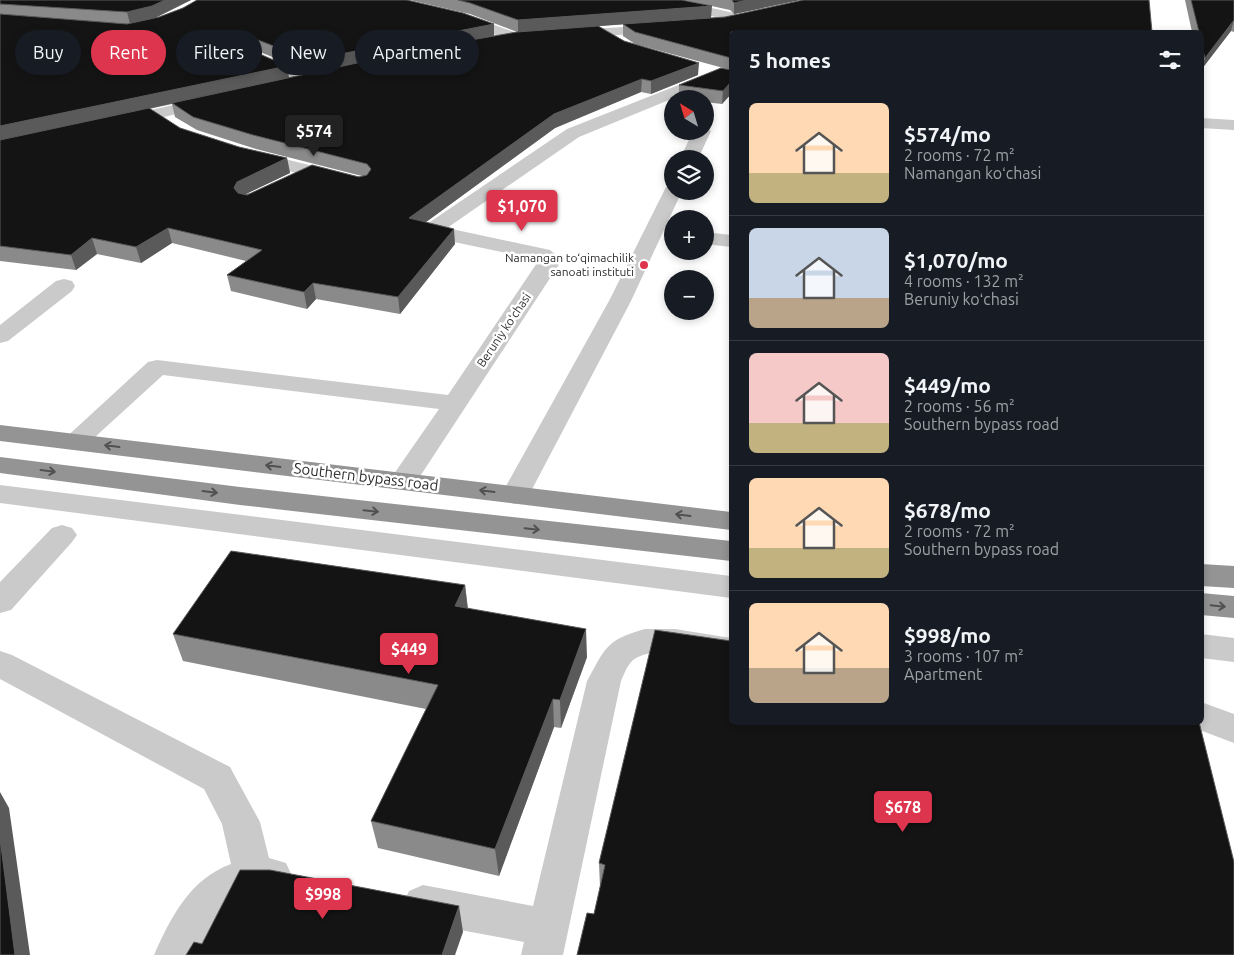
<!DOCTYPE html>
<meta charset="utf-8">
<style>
:root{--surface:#171b24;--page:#242831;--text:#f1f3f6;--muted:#9ea1a6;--line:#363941;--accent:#dd354d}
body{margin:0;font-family:Ubuntu,sans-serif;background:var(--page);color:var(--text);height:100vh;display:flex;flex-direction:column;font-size:19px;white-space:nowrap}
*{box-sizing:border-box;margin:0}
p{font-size:16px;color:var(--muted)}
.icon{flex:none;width:28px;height:28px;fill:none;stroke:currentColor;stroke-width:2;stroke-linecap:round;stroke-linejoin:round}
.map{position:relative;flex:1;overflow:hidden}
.sheet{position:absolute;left:729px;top:30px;width:475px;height:695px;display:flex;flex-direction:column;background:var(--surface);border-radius:8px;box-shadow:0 2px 8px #0003}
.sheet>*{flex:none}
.top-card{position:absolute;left:15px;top:30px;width:475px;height:45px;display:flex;gap:10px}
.needle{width:32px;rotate:322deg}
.controls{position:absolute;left:664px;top:90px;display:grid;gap:10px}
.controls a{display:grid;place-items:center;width:50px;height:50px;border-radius:50%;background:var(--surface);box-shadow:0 2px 8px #0003;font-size:25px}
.price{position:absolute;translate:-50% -42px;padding:0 11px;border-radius:5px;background:var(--accent);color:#fff;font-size:16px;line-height:32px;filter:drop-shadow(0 1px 2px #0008)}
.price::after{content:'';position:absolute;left:50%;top:30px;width:15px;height:11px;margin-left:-8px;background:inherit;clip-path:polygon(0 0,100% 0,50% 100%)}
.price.current{background:#222;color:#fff}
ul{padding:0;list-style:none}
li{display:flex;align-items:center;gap:15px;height:125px;padding:0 20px}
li+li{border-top:1px solid var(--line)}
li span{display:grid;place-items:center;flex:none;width:140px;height:100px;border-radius:8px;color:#555}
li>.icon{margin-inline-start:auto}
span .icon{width:60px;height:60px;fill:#fffc;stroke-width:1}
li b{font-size:21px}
h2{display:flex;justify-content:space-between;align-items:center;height:60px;padding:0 20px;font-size:21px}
.pill{padding:0 18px;border-radius:22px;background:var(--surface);box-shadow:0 2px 8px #0003;font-size:18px;line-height:45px}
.pill.current{background:var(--accent);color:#fff}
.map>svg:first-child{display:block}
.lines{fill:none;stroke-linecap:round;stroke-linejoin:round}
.minor{fill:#cacaca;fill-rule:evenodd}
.highway{fill:#949494;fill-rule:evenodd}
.wall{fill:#8a8a8a;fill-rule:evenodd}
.shaded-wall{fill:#5a5a5a}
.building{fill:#141414;stroke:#5a5a5a}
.oneway{stroke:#515151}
.poi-dot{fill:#dd354d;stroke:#fff;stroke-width:2}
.labels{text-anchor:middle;stroke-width:5;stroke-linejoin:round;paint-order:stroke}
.far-poi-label{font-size:12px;fill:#2d2d2d;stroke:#fff;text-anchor:end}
.far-street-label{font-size:12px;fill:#2d2d2d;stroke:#fff}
.street-label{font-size:15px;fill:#2d2d2d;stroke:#fff}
</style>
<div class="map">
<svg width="1234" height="955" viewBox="0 0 1234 955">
<rect width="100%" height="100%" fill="#fff"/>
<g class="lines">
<g class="minor">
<path d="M378 0C428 0 476 18 522 35L524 38 517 42 512 41 465 23 380 3Z"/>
<polygon points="650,0 675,0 748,16 750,19 743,23 652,3"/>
<polygon points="659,25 666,29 664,32 572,38 565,34 572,30"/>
<polygon points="254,52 316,77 318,80 310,85 304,83 249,59 247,56 249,53"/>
<polygon points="719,69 731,72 731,82 720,79 579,137 447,228 550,250 560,258 560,263 413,487 403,490 393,487 389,481 439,409 163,375 83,448 74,450 65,448 61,442 148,362 157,360 448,395 539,260 435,238 427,231 430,222 567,129"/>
<polygon points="209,97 215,99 217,102 215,105 121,127 115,126 113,122 115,118"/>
<polygon points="1201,118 1234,120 1234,130 1201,128"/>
<polygon points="705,127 711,131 698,159 680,159 693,131 705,131"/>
<polygon points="252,151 346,174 348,178 346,182 339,184 246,160 243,156 246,152"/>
<polygon points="672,185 672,191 682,191 631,301 529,495 525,501 515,504 505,501 501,495 609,301 666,187"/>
<polygon points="705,232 731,235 731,247 705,244"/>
<polygon points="64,279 72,281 75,286 72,291 8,341 0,343 0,325 56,281"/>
<polygon points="0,485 731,576 731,598 0,503"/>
<polygon points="62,525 72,528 77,535 72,542 11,610 0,613 0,582 52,528"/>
<path d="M645 629H675L731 638V662C706 659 653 642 632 661 627 666 624 674 621 681L563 955H521L524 942 423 923 409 917 403 904 409 891 423 885 533 906 587 681C606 647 606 640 645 629Z"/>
<polygon points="1201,634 1234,638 1234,662 1201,658"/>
<path d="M0 651 12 655 230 767 260 822 269 858 286 863 292 876 286 889C270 894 259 892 244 896 220 903 207 935 197 955H154C171 917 190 879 231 864L222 824 204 789 0 679Z"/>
<polygon points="1201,702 1234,714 1234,743 1189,726 1187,722 1201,722"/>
</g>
<g class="highway">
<polygon points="0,425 731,512 731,530 0,441"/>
<polygon points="0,457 240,487 731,541 731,561 240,505 0,473"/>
<polygon points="1201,564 1234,566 1234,588 1201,586"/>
<polygon points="1201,593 1234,596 1234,618 1201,615"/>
</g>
</g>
<g class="wall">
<path d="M0 0H191L155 18 494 24V36L517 32 470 14 410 0H682L711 18 731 32V94L722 104 705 102V99H684L679 98V85L727 69 635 44 623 36V24L599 26 624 41 698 75 651 94 641 92 555 128 426 222 455 244 400 314 316 299 307 309 231 291 227 275 246 261 172 243 141 263 97 254 76 270 0 261ZM248 47 312 73 289 78 287 66 244 48ZM172 104 175 117 197 130 256 149 362 176 245 194 290 173 287 158 239 147 180 128 149 109Z"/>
<polygon points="684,0 800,0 734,14 730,10"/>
<polygon points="1185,0 1234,0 1234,32 1231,31 1201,70 1201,32 1192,32"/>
<polygon points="465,585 468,608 587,657 561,728 554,727 499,876 378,848 371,821 426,709 183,661 173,634"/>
<polygon points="1234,862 594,914 600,887 599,863"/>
</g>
<g class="shaded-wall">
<polygon points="165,0 191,0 155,18 130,24 127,12"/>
<polygon points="747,0 800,0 734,14 734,3"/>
<polygon points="712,6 711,18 518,32 518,20"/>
<polygon points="1234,20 1231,31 1201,70 1205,58"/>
<polygon points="494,24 494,36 312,73 310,60"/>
<polygon points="245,35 248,47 242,48 238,52 236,40 239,36"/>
<polygon points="699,63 698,75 651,94 651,81"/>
<polygon points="287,66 289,78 0,141 0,126"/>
<polygon points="642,79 641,92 555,128 411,233 409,218 554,114"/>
<polygon points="731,82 731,94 722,104 723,91"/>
<polygon points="287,158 290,173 240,197 234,188 237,182"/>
<polygon points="168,228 172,243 141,263 136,247"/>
<polygon points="454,229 455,244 400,314 398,297"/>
<polygon points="92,238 97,254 76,270 71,255"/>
<polygon points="313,283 316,299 307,309 304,292"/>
<polygon points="465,585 468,612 455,606"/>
<polygon points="586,629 587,657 561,728 560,700"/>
<polygon points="553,699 554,727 499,876 495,849"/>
<polygon points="0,792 9,808 30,955 15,955 0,838"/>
<polygon points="459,906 463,932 455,955 442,955"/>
</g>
<g class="building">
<polygon points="0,0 165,0 152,6 127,12 0,4"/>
<polygon points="197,0 407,0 463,13 494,24 310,60 245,35 239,36 236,40 239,45 287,66 0,126 0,14 127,24 159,17 183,8"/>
<polygon points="458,0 682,0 712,6 518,20 470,3"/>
<polygon points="732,0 747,0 734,3"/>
<polygon points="803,0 1149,0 1152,32 731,32 731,58 635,32 623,24 725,17"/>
<polygon points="1191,0 1234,0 1234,20 1205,58 1201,44 1201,32 1199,32"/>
<polygon points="598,26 624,41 699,63 651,81 642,79 554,114 409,218 454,229 398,297 313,283 304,292 227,275 262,250 168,228 136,247 92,238 71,255 0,246 0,140 149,108 180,128 239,147 287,158 237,182 234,188 238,193 247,195 312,165 359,177 367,175 371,169 367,164 253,135 193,117 172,103 431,47 517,32"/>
<polygon points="721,68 731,70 731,82 723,91 679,85"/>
<polygon points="231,551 465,585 455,606 586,629 560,700 553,699 495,849 371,821 438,685 173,634"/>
<polygon points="655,630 731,641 731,722 1199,722 1234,862 1234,955 577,955 587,913 594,914 605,865 599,863"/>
<polygon points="0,838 15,955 0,955"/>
<polygon points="240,870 270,870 459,906 442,955 186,955 194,942 202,944"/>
</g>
<defs><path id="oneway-shaft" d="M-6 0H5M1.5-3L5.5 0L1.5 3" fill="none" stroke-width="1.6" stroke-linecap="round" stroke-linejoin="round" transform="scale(1.25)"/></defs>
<g class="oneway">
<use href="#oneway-shaft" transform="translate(112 446) rotate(-173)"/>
<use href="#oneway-shaft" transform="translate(273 466) rotate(-173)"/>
<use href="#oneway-shaft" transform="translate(48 471) rotate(7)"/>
<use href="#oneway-shaft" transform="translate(487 491) rotate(-173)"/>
<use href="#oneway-shaft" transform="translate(210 492) rotate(7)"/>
<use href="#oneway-shaft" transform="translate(371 511) rotate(6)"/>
<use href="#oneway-shaft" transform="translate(683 515) rotate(-173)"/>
<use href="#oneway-shaft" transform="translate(532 529) rotate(6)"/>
<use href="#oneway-shaft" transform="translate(1218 606) rotate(6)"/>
</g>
<circle class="poi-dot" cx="644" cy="265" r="5"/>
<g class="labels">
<g class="far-poi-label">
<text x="634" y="262">Namangan to‘qimachilik<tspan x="634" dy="14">sanoati instituti</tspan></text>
</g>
<g class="far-street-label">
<text transform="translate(504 330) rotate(-56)" y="4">Beruniy koʻchasi</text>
</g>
<g class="street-label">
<text transform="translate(366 477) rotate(7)" y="5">Southern bypass road</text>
</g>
</g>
</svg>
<div class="controls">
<a><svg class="needle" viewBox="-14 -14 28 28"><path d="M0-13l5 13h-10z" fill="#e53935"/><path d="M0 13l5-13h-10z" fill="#9ea1a6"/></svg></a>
<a><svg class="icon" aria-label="layers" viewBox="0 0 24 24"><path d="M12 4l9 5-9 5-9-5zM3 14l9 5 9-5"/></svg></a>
<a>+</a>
<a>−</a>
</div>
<b class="price current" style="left:314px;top:157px">$574</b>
<b class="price" style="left:522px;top:232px">$1,070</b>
<b class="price" style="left:409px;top:675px">$449</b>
<b class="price" style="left:903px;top:833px">$678</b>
<b class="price" style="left:323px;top:920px">$998</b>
<div class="top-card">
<a class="pill">Buy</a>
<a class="pill current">Rent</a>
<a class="pill">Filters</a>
<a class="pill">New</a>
<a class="pill">Apartment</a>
</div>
<section class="sheet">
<h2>5 homes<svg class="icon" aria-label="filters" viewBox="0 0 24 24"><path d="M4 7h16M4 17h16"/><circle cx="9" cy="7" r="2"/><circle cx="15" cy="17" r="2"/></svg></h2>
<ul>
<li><span style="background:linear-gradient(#ffd9b3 70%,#c2b280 0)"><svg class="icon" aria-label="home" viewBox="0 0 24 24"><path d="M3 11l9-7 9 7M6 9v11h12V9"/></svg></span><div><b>$574/mo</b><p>2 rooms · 72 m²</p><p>Namangan koʻchasi</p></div></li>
<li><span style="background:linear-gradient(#c9d6e8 70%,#b9a48a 0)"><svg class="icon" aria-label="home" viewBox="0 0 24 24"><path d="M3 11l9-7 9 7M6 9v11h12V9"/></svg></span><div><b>$1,070/mo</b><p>4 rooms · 132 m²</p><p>Beruniy koʻchasi</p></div></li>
<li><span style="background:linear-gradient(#f6c9c9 70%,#c2b280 0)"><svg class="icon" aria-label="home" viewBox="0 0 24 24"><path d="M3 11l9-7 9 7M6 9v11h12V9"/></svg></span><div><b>$449/mo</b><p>2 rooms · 56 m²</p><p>Southern bypass road</p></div></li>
<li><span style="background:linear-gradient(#ffd9b3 70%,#c2b280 0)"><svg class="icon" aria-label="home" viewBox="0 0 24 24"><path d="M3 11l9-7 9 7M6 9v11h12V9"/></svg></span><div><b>$678/mo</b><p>2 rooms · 72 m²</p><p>Southern bypass road</p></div></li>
<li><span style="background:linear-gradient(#ffd9b3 65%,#b9a48a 0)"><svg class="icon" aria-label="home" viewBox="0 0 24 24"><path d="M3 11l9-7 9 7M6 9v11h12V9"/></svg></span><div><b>$998/mo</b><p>3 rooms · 107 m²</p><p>Apartment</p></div></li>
</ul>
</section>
</div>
